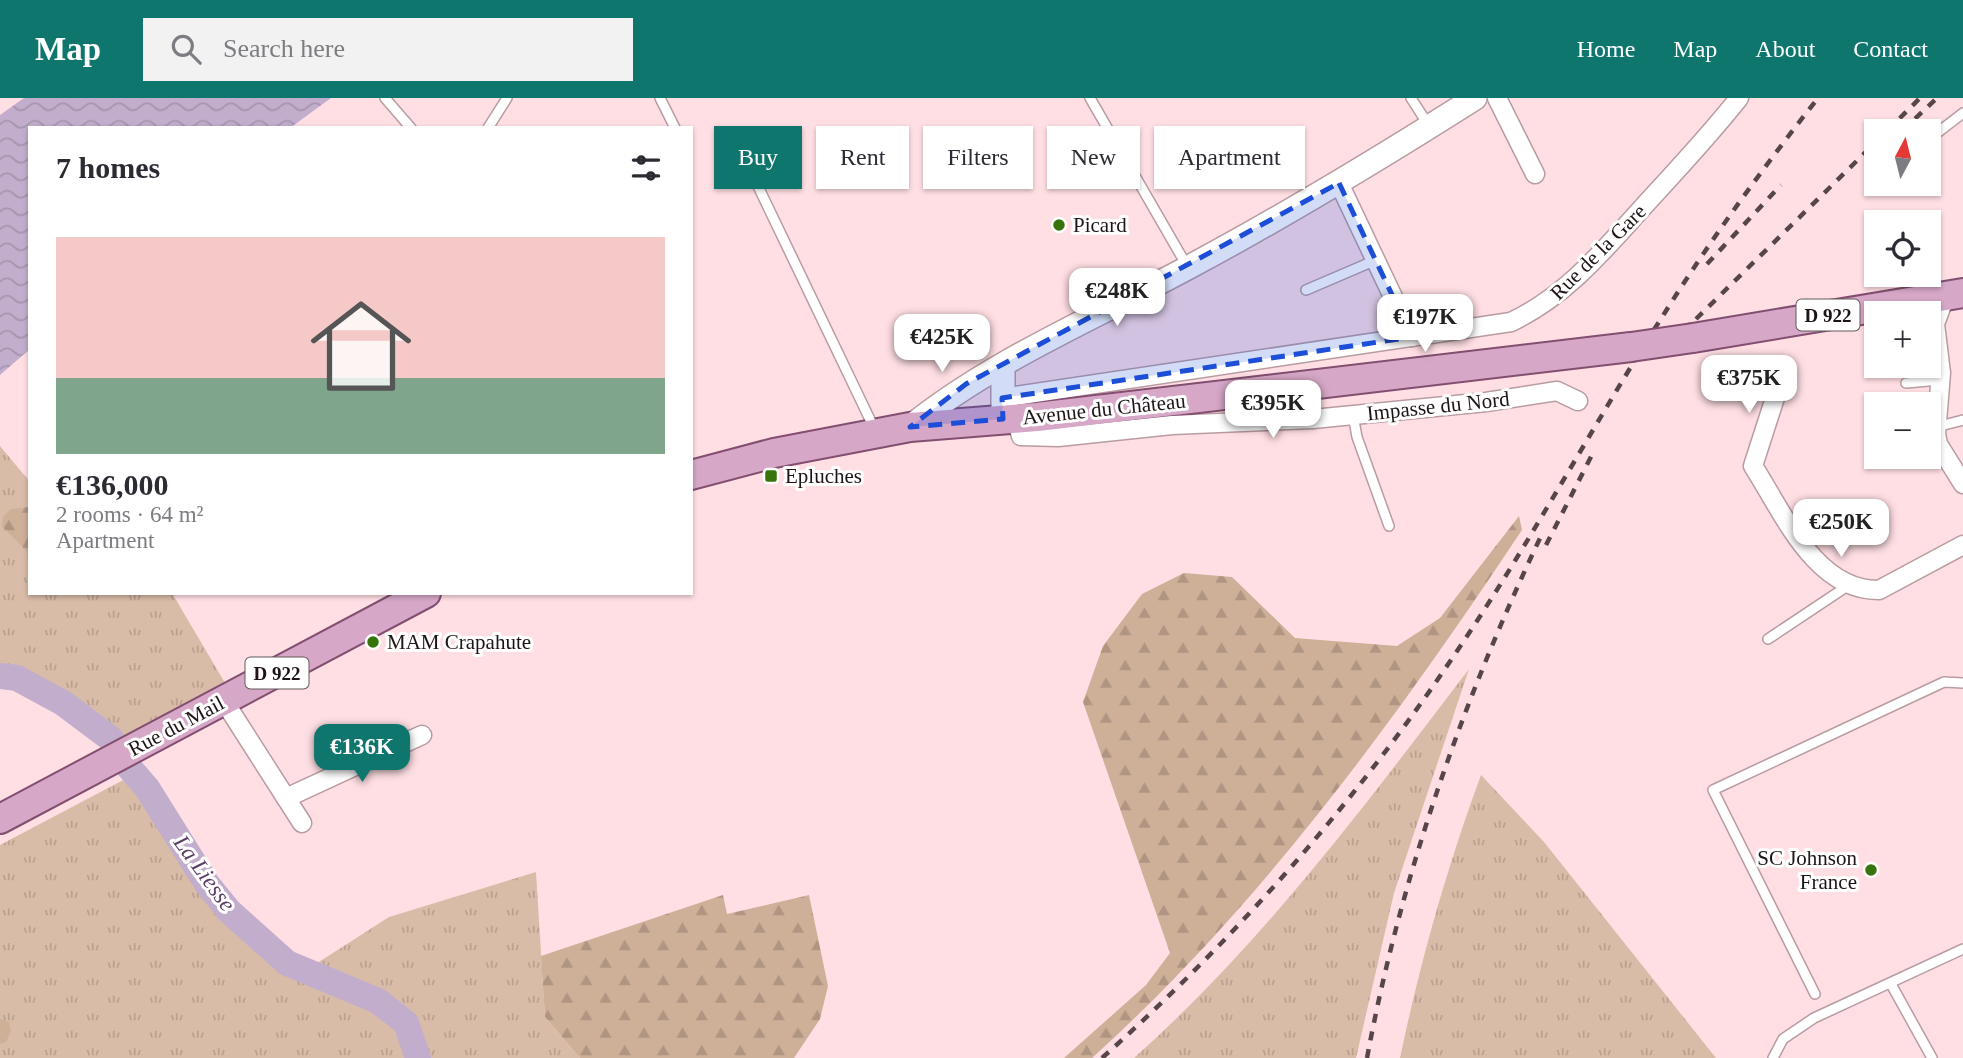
<!DOCTYPE html>
<meta charset="utf-8">
<style>
:root{--surface:#fff;--page:#f2f2f3;--text:#2b2b33;--muted:#7c7c81;--accent:#0f766e}
body{margin:0;font-family:Georgia,serif;background:var(--page);color:var(--text);height:100vh;display:flex;flex-direction:column;font-size:26px;white-space:nowrap}
*{box-sizing:border-box;margin:0}
p{font-size:23px;color:var(--muted)}
.icon{flex:none;width:38px;height:38px;fill:none;stroke:currentColor;stroke-width:2;stroke-linecap:round;stroke-linejoin:round}
.map{position:relative;flex:1;overflow:hidden}
.panel{position:absolute;left:28px;top:28px;width:665px;height:469px;display:flex;flex-direction:column;background:var(--surface);border-radius:0px;box-shadow:0 2px 5px #0004}
.panel>*{flex:none}
.top-card{position:absolute;left:714px;top:28px;width:665px;height:63px;display:flex;gap:14px}
.needle{width:46px;rotate:7deg}
.controls{position:absolute;left:1864px;top:21px;display:grid;gap:14px}
.controls a{display:grid;place-items:center;width:77px;height:77px;border-radius:0px;background:var(--surface);box-shadow:0 2px 5px #0004;font-size:35px}
.price{position:absolute;translate:-50% -60px;padding:0 16px;border-radius:14px;background:#fff;color:#222;font-size:23px;line-height:46px;filter:drop-shadow(0 2px 4px #0008)}
.price::after{content:'';position:absolute;left:50%;top:42px;width:21px;height:16px;margin-left:-10px;background:inherit;clip-path:polygon(0 0,100% 0,50% 100%)}
.price.active{background:var(--accent);color:#fff}
ul{padding:0;list-style:none}
li{display:grid;align-content:center;gap:14px;height:371px;padding:0 28px}
li span{display:grid;place-items:center;height:217px;border-radius:0px;color:#555}
li>.icon{margin-inline-start:auto}
span .icon{width:126px;height:126px;fill:#fffc;stroke-width:1}
li b{font-size:30px}
h2{display:flex;justify-content:space-between;align-items:center;height:84px;padding:0 28px;font-size:30px}
.tag{padding:0 24px;border-radius:0px;background:var(--surface);box-shadow:0 2px 5px #0004;font-size:24px;line-height:63px}
.tag.active{background:var(--accent);color:#fff}
header{display:flex;align-items:center;gap:42px;box-sizing:border-box;height:98px;padding:0 35px;background:var(--accent);color:#fff}
header strong{font-size:33px}
nav{display:flex;gap:38px;margin-inline-start:auto;font-size:24px}
.search{width:490px;height:63px;background:var(--page);display:flex;align-items:center;gap:18px;box-sizing:border-box;padding:0 24px;border-radius:0px;color:var(--muted);font-size:26px}
.map>svg:first-child{display:block}
.grass{fill:url(#grass-tufts)}
.forest{fill:url(#forest-firs)}
.water{fill:url(#water-waves)}
.lines{fill:none;stroke-linecap:round;stroke-linejoin:round}
.river{stroke:#c2aecc;stroke-width:26}
.service-casing{stroke:#b99ca1;stroke-width:12}
.minor-casing{stroke:#b99ca1;stroke-width:21}
.tertiary-casing{stroke:#b99ca1;stroke-width:26}
.primary-casing{stroke:#834e70;stroke-width:32}
.service{stroke:#fff;stroke-width:9}
.minor{stroke:#fff;stroke-width:18}
.tertiary{stroke:#fff;stroke-width:23}
.primary{stroke:#d6a7c7;stroke-width:28}
.rail{stroke:#574649;stroke-width:4.5;stroke-dasharray:9 9;stroke-linecap:butt}
.primary-bridge-casing{stroke:#834e70;stroke-width:32;stroke-linecap:butt}
.primary-bridge{stroke:#d6a7c7;stroke-width:28}
.marked{fill:#1d4ed8;fill-opacity:0.2;stroke:#1d4ed8;stroke-width:5;stroke-dasharray:14 9;stroke-linejoin:round}
.poi-dot{fill:#37740b;stroke:#fff;stroke-width:2.5}
.labels{text-anchor:middle;stroke-width:6;stroke-linejoin:round;paint-order:stroke}
.shield{fill:#fff;stroke:#625a5b;stroke-width:2}
.shield-label{font-size:19px;font-weight:bold;fill:#1e1315}
.poi-label{font-size:21px;fill:#1e1315;stroke:#fff;text-anchor:start}
.street-label{font-size:21px;fill:#1e1315;stroke:#fff}
.water-label{font-size:23px;font-style:italic;fill:#5a3c67;stroke:#fff}
</style>
<header>
<strong>Map</strong>
<div class="search"><svg class="icon" aria-label="search" viewBox="0 0 24 24"><circle cx="10" cy="10" r="6"/><path d="M15 15l6 6"/></svg>Search here</div>
<nav><a>Home</a><a>Map</a><a>About</a><a>Contact</a></nav>
</header>
<div class="map">
<svg width="1963" height="960" viewBox="0 0 1963 960">
<defs>
<pattern id="grass-tufts" width="24" height="20" patternUnits="userSpaceOnUse" patternTransform="scale(1.75)"><rect width="24" height="20" fill="#d9bca7"/><path d="M3 7l-1-3M5 7V3M7 7l1-3M15 17l-1-3M17 17v-4M19 17l1-3" fill="none" stroke="#baa18f"/></pattern>
<pattern id="forest-firs" width="22" height="20" patternUnits="userSpaceOnUse" patternTransform="scale(1.75)"><rect width="22" height="20" fill="#ceaf98"/><path d="M5 1l3.5 6h-7zM16 11l3.5 6h-7z" fill="#b09682"/></pattern>
<pattern id="water-waves" width="16" height="10" patternUnits="userSpaceOnUse" patternTransform="scale(1.75)"><rect width="16" height="10" fill="#c2aecc"/><path d="M0 5q4-4 8 0t8 0" fill="none" stroke="#a695ae"/></pattern>
</defs>
<rect width="100%" height="100%" fill="#ffdfe4"/>
<g class="grass">
<path d="M0 348 30 384V495H172L225 585 110 650C81 620 43 589 0 583Z"/>
<path d="M1469 571 1394 795 1356 960H1134C1262 846 1366 706 1469 571Z"/>
<polygon points="146,670 236,809 297,878 389,819 536,774 545,919 580,960 0,960 0,747"/>
<path d="M1481 677 1544 744 1716 960H1400C1420 864 1447 769 1481 677Z"/>
</g>
<g class="forest">
<polygon points="30,409 30,457 2,428 3,419 11,411"/>
<path d="M1519 418 1522 432C1397 620 1261 807 1092 960H1064L1146 887 1170 855 1083 604 1103 548 1142 496 1184 475 1232 479 1295 540 1397 548 1440 520Z"/>
<polygon points="723,797 727,816 809,797 828,888 820,921 794,960 580,960 545,919 541,858"/>
<polygon points="0,921 9,924 11,933 6,944 0,946"/>
</g>
<polygon class="water" points="24,0 331,0 290,30 30,30 30,251 0,277 0,17"/>
<g class="lines">
<polyline class="river" points="0,578 17,580 63,605 111,641 127,667 147,690 207,786 229,813 287,865 378,903 406,925 418,960"/>
<g class="service-casing">
<g id="service">
<polyline points="385,0 411,30"/>
<polyline points="660,0 675,30"/>
<polyline points="1090,0 1187,168"/>
<polyline points="1411,0 1429,28"/>
<polyline points="488,30 507,0"/>
<polyline points="1928,42 1963,15"/>
<polyline points="756,84 875,332"/>
<polyline points="1306,192 1376,162"/>
<polyline points="1906,285 1940,282"/>
<polyline points="1353,317 1357,339 1389,428"/>
<polyline points="1936,329 1963,322"/>
<polyline points="1768,541 1849,487"/>
<polyline points="1891,886 1932,960"/>
<polyline points="1815,896 1713,692 1944,584 1963,585"/>
<polyline points="1773,960 1783,941 1814,920 1963,851"/>
</g>
</g>
<g class="minor-casing">
<g id="minor">
<polyline points="1497,0 1535,76"/>
<polyline points="1339,85 1412,239"/>
<polyline points="1952,197 1942,207 1935,226 1941,275 1936,336 1938,346 1963,386"/>
<path d="M1782 278 1753 368C1783 414 1815 493 1879 492L1963 447"/>
<path d="M1002 300 1511 224C1566 198 1603 153 1643 109 1676 73 1709 38 1739 0"/>
<polyline points="1016,320 1021,338 1058,339 1172,327 1313,321 1486,304 1557,293 1578,303"/>
<polyline points="224,603 302,725"/>
<polyline points="286,700 422,637"/>
</g>
</g>
<g class="tertiary-casing">
<g id="tertiary">
<polyline points="1003,269 1003,321"/>
<path d="M910 329C993 262 1097 219 1191 168 1288 116 1382 59 1475 0"/>
</g>
</g>
<g class="primary-casing">
<g id="primary">
<polyline points="1693,240 1963,195"/>
<polyline points="691,377 774,355 910,329 1037,319 1631,249"/>
<polyline points="0,721 426,495"/>
</g>
</g>
<use href="#service" class="service"/>
<use href="#minor" class="minor"/>
<use href="#tertiary" class="tertiary"/>
<use href="#primary" class="primary"/>
<g class="rail">
<polyline points="1887,33 1920,0"/>
<polyline points="1902,33 1937,0"/>
<polyline points="1707,166 1781,87"/>
<polyline points="1696,221 1876,44"/>
<polyline points="1546,447 1595,351"/>
<path d="M1102 960C1234 842 1356 704 1455 556 1530 446 1592 328 1664 216 1711 141 1763 70 1818 0"/>
<path d="M1367 960C1401 778 1463 601 1543 434"/>
</g>
<g class="primary-bridge-casing">
<polyline id="primary-bridge" points="1631,249 1693,240"/>
</g>
<use href="#primary-bridge" class="primary-bridge"/>
</g>
<path class="marked" d="M1339 85 1412 239 1002 300 1003 321 910 329 966 286Z"/>
<g class="poi-dot">
<circle cx="1059" cy="127" r="7"/>
<rect x="764" y="371" width="14" height="14" rx="3.5"/>
<circle cx="373" cy="544" r="7"/>
<circle cx="1871" cy="772" r="7"/>
</g>
<g class="labels">
<g class="shield">
<rect x="1796.5" y="201.5" width="63" height="31" rx="5"/>
<rect x="245.5" y="559.5" width="63" height="31" rx="5"/>
</g>
<g class="shield-label">
<text x="1828" y="224">D 922</text>
<text x="277" y="582">D 922</text>
</g>
<g class="poi-label">
<text x="1073" y="134">Picard</text>
<text x="785" y="385">Epluches</text>
<text x="387" y="551">MAM Crapahute</text>
<text x="1857" y="767" text-anchor="end">SC Johnson<tspan x="1857" dy="24">France</tspan></text>
</g>
<g class="street-label">
<text transform="translate(1598 154) rotate(-45)" y="7">Rue de la Gare</text>
<text transform="translate(1438 308) rotate(-6)" y="7">Impasse du Nord</text>
<text transform="translate(1104 311) rotate(-6)" y="7">Avenue du Château</text>
<text transform="translate(176 628) rotate(-28)" y="7">Rue du Mail</text>
</g>
<g class="water-label">
<text transform="translate(205 775) rotate(54)" y="8">La Liesse</text>
</g>
</g>
</svg>
<div class="controls">
<a><svg class="needle" viewBox="-14 -14 28 28"><path d="M0-13l5 13h-10z" fill="#e53935"/><path d="M0 13l5-13h-10z" fill="#7c7c81"/></svg></a>
<a><svg class="icon" aria-label="locate" viewBox="0 0 24 24"><circle cx="12" cy="12" r="6"/><path d="M12 2v4M12 18v4M2 12h4M18 12h4"/></svg></a>
<a>+</a>
<a>−</a>
</div>
<b class="price" style="left:1117px;top:230px">€248K</b>
<b class="price" style="left:1425px;top:256px">€197K</b>
<b class="price" style="left:942px;top:276px">€425K</b>
<b class="price" style="left:1749px;top:317px">€375K</b>
<b class="price" style="left:1273px;top:342px">€395K</b>
<b class="price" style="left:1841px;top:461px">€250K</b>
<b class="price active" style="left:362px;top:686px">€136K</b>
<div class="top-card">
<a class="tag active">Buy</a>
<a class="tag">Rent</a>
<a class="tag">Filters</a>
<a class="tag">New</a>
<a class="tag">Apartment</a>
</div>
<section class="panel">
<h2>7 homes<svg class="icon" aria-label="filters" viewBox="0 0 24 24"><path d="M4 7h16M4 17h16"/><circle cx="9" cy="7" r="2"/><circle cx="15" cy="17" r="2"/></svg></h2>
<ul>
<li><span style="background:linear-gradient(#f6c9c9 65%,#7fa58c 0)"><svg class="icon" aria-label="home" viewBox="0 0 24 24"><path d="M3 11l9-7 9 7M6 9v11h12V9"/></svg></span><div><b>€136,000</b><p>2 rooms · 64 m²</p><p>Apartment</p></div></li>
</ul>
</section>
</div>
